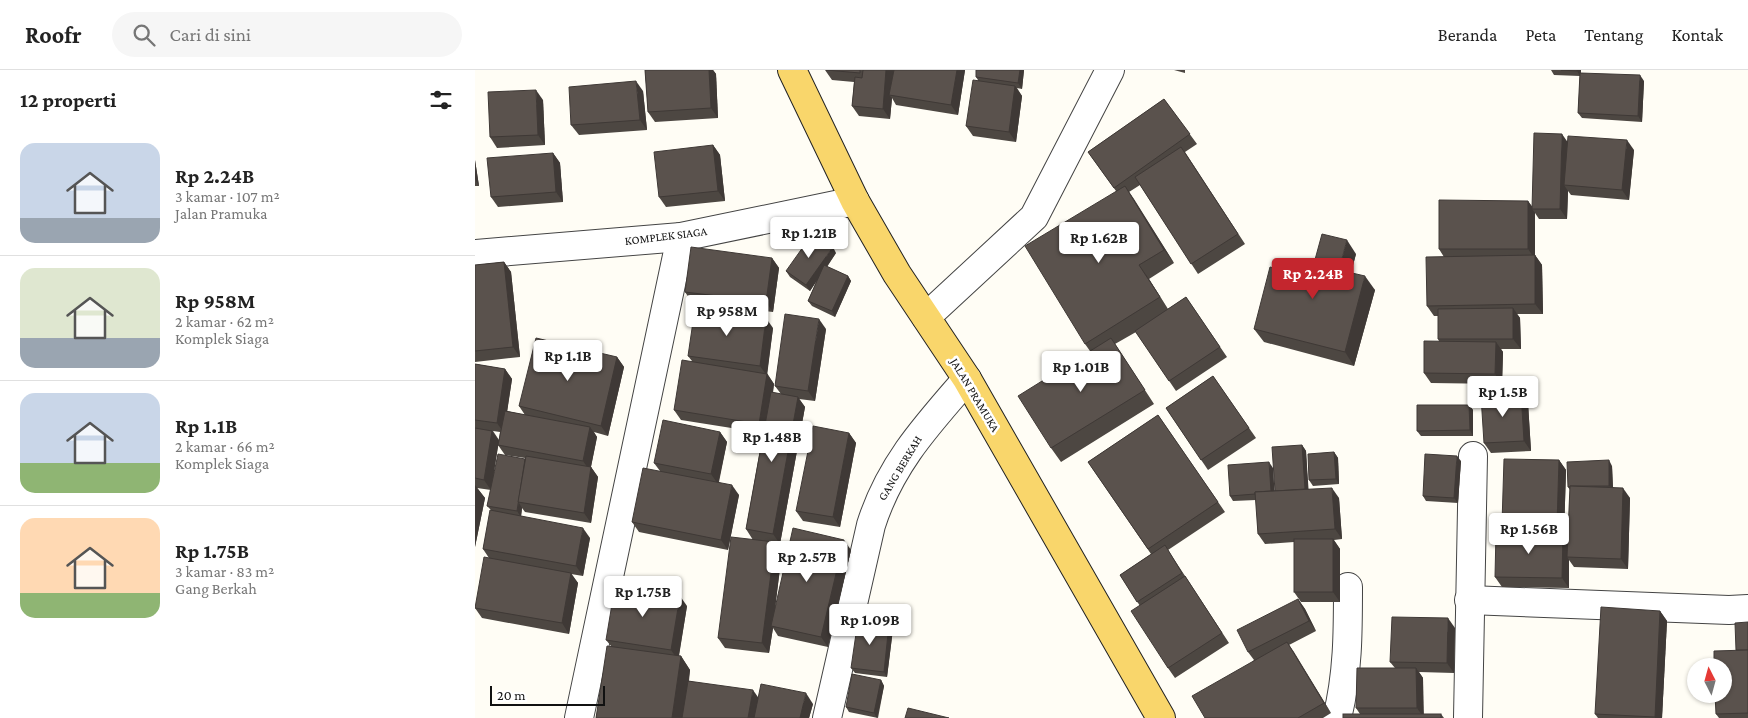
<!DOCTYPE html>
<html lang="id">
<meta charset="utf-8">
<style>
:root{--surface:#fff;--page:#f6f6f6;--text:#222;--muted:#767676;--line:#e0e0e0;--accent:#c4262e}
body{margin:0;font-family:"Crimson Pro",serif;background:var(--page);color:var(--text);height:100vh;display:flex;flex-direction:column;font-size:19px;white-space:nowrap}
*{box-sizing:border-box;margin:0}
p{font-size:16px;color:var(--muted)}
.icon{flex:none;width:28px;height:28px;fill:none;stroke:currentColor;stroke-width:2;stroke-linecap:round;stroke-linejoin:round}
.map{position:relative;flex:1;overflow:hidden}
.side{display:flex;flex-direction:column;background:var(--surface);width:475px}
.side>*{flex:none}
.needle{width:32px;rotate:354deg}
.fabs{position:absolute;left:1212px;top:588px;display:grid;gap:10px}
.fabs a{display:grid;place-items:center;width:45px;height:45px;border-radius:50%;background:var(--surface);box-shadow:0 1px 4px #0004;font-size:25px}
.scale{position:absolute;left:15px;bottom:12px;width:115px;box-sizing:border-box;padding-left:5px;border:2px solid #111;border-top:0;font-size:14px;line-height:18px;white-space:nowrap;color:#111;-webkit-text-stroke:4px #fff;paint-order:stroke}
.price{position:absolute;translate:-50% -42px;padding:0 11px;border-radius:5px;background:#fff;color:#222;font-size:16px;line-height:32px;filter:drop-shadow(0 1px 2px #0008)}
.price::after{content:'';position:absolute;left:50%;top:30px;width:15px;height:11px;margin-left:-8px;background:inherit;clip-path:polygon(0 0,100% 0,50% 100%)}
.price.selected{background:var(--accent);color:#fff}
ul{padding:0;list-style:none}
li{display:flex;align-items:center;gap:15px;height:125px;padding:0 20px}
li+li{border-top:1px solid var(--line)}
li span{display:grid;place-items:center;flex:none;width:140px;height:100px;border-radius:15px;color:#555}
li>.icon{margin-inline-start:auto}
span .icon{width:60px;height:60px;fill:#fffc;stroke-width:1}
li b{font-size:21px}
h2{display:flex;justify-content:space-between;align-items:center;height:60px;padding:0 20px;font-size:21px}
header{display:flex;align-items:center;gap:30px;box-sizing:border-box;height:70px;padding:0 25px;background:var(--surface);border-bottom:1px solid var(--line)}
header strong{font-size:24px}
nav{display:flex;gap:28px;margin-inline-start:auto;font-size:18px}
.search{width:350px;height:45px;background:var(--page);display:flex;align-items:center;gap:12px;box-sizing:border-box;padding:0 18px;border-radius:28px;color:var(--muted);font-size:19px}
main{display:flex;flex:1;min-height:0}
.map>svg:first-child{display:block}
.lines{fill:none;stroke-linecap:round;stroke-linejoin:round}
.street-casing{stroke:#444;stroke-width:30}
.primary-casing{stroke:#222;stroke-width:30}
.street{stroke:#fff;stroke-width:28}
.primary{stroke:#f9d66b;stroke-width:28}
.wall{fill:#4d4742;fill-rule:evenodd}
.shaded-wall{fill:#3f3936}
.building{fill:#5a524d;stroke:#3f3936}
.labels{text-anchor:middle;stroke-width:5;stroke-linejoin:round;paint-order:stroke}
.street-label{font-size:12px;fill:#111;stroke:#fff}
</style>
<header>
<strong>Roofr</strong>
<div class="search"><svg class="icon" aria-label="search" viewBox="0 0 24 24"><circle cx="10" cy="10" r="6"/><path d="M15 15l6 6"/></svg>Cari di sini</div>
<nav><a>Beranda</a><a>Peta</a><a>Tentang</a><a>Kontak</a></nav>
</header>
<main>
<section class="side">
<h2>12 properti<svg class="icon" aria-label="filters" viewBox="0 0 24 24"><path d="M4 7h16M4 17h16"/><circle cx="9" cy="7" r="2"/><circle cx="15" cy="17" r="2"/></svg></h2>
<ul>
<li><span style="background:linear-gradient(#c9d6e8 75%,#9aa5b1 0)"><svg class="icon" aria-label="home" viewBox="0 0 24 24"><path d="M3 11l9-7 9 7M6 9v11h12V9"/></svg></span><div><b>Rp 2.24B</b><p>3 kamar · 107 m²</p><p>Jalan Pramuka</p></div></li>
<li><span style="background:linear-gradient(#dfe7d0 70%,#9aa5b1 0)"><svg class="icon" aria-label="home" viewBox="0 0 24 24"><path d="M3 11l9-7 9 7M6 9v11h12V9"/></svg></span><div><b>Rp 958M</b><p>2 kamar · 62 m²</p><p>Komplek Siaga</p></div></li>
<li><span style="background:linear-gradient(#c9d6e8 70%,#8fb573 0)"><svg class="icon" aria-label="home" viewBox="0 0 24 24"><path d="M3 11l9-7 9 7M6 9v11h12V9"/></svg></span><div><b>Rp 1.1B</b><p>2 kamar · 66 m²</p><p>Komplek Siaga</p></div></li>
<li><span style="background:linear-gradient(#ffd9b3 75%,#8fb573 0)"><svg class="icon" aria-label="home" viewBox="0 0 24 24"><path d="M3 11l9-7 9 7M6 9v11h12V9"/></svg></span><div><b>Rp 1.75B</b><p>3 kamar · 83 m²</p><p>Gang Berkah</p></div></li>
</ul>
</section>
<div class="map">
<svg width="1273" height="648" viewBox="0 0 1273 648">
<rect width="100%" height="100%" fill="#fffdf5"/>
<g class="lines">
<g class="street-casing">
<g id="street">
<polyline points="0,184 206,167 380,131"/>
<polyline points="451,247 559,147 635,0"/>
<polyline points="994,530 1254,540 1273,539"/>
<polyline points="104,648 206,167"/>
<path d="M352 648 396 455C415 395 451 356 492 309"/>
<path d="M862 648C873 604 873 562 873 517"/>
<polyline points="993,648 998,386"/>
</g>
</g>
<g class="primary-casing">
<polyline id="primary" points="317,0 380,131 422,204 492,309 686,648"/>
</g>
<use href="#street" class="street"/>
<use href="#primary" class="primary"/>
</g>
<g class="wall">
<polygon points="170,0 238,0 241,4 243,48 180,52 173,42"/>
<polygon points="350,0 490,0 483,45 421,35 417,28 415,49 384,46 377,36 379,12 357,10"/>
<polygon points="501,0 549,0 547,19 542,18 547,26 541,72 498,66 491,56 503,10 501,7"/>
<polygon points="699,0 710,0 710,3"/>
<polygon points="1076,0 1106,0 1106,3 1169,11 1167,52 1107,48 1103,43 1105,6 1079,5"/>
<polygon points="168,21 172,60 104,65 96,55"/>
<polygon points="689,29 722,74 710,82 770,174 723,204 665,115 654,122 699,193 674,209 693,239 711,227 752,287 701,321 661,262 640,274 679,334 586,392 576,378 615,281 610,274 641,121 613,82"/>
<polygon points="68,30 70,75 22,78 15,67"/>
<polygon points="1093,72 1159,80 1154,130 1096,125 1093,121 1092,149 1064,149 1060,143 1060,185 1067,195 1068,244 1042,244 1045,248 1046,279 1026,279 1028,282 1027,314 956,313 949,303 964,271 963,269 963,246 959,246 952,236 969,187 964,179 1053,131 1057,137"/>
<polygon points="238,75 245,85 250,131 191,137 184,127"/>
<polygon points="78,83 85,93 88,132 23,137 16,127"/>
<polygon points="0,90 4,116 0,116"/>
<polygon points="361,183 352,197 373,206 376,211 360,247 337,236 333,231 343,208 335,221 315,207 311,201"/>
<polygon points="881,184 876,203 900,220 879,296 789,272 779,259 835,208"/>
<polygon points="297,188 304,198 298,242 217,232 210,222"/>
<polygon points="29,192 36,202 45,287 0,292 0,195"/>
<polygon points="298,258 292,303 299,314 298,323 306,324 300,316 351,259 340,331 324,329 330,337 305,474 301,473 307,482 300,537 376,480 353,577 303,566 298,558 294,583 250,578 243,568 278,470 271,459 288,363 206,350 199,340 217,291 213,286"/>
<path d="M142 287 149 297 133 366 119 362 122 367 116 397 123 407 116 453 50 442 47 438 46 446 115 468 108 506 96 504 103 513 94 564 7 548 0 538 14 488 8 479 16 440 12 436 16 420 2 418 10 428 0 477V294L30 299 37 309 32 341 50 345 44 336ZM18 361 25 362 24 370ZM23 375 30 385 50 388V389L19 402Z"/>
<polygon points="738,306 781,368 733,400 691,338"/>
<polygon points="1046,323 1053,333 1056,381 1016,383 1009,373"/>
<polygon points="994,335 998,340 998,366 946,366 942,361"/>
<polygon points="683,345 750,442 693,480 754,573 700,608 693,598 665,536 645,505 676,484 613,392"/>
<polygon points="245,362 252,372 244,412 264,425 253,480 164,462 157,452 185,401 179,393"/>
<polygon points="374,363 381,373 365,457 328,451 321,441"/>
<polygon points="827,375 831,381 833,419 864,428 867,469 859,470 865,479 865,532 826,532 819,522 819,472 790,474 783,464 781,430 758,431 755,426 798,398 799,421"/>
<polygon points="859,382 863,388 864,414 838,416 834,410"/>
<polygon points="1084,390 1091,400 1089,465 1093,471 1095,420 1093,417 1137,396 1138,417 1155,428 1153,499 1099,497 1094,490 1094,518 1027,517 1020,507 1033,462 1027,454"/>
<polygon points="986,391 983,433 951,431 948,426"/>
<polygon points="823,529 830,539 841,561 814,575 856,643 848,648 730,648 779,590 773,582"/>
<polygon points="212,536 204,586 206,586 215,600 214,611 283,628 338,634 334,648 121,648 136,576 131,570"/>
<polygon points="1185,541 1192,551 1187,648 1123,648 1120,644"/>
<polygon points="1273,552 1273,648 1244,648 1241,644 1261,580"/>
<polygon points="414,554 418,559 412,607 380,603 376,598"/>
<polygon points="980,558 979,603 944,602 948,608 948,644 966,644 969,648 868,648 885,644 881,638 920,598 915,592"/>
<polygon points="406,610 409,616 403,648 374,642 371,637"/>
</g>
<g class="shaded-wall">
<polygon points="234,0 238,0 241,4 243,48 236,38"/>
<polygon points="411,0 419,0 414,25 417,28 415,49 408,39"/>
<polygon points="482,0 490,0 483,45 476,35"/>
<polygon points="545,0 549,0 547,19 543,13"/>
<polygon points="1102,0 1106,0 1105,6 1102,1"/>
<polygon points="1165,5 1169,11 1167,52 1163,46"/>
<polygon points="161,11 168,21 172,60 165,50"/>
<polygon points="540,16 547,26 541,72 534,62"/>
<polygon points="61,20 68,30 70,75 63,65"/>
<polygon points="1087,64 1094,74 1089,115 1093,121 1092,149 1085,139"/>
<polygon points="1152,70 1159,80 1154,130 1147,120"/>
<polygon points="238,75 245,85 250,131 243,121"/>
<polygon points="78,83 85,93 88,132 81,122"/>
<polygon points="0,90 4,116 0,109"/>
<polygon points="650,116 659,129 699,193 689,180"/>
<polygon points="1053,131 1059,139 1057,139 1060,143 1060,189 1053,179"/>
<polygon points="872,170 881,184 873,213 864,200"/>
<polygon points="358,177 361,183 335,221 331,215"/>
<polygon points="1060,185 1067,195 1068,244 1060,234"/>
<polygon points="297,188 304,198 298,242 291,232"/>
<polygon points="29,192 36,202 45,287 38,277"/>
<polygon points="664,195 674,209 694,241 685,227"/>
<polygon points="373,206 376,211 360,247 357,241"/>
<polygon points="890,206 900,220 879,296 870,282"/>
<polygon points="1038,238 1045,248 1046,279 1038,269"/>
<polygon points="291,248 298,258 292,306 285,296"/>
<polygon points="344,249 351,259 340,331 333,321"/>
<polygon points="1021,272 1028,282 1027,314 1020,304"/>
<polygon points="142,287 149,297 133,366 126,356"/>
<polygon points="30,299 37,309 29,363 22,353"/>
<polygon points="292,304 299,314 291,364 284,354"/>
<polygon points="1046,323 1053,333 1056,381 1049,371"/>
<polygon points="323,327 330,337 305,474 298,464"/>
<polygon points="994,335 998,340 998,366 995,360"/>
<polygon points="115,357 122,367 115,401 108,391"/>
<polygon points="17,361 24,371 16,420 9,410"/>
<polygon points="245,362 252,372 243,414 236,404"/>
<polygon points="374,363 381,373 365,457 358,447"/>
<polygon points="827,375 831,381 834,426 830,421"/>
<polygon points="859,382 863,388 864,414 861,409"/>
<polygon points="982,386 986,391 983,433 979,428"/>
<polygon points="1084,390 1091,400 1089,465 1082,455"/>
<polygon points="1134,390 1137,396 1138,421 1134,416"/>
<polygon points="794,392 798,398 800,429 796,423"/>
<polygon points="116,397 123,407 116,453 109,443"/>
<polygon points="0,415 10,428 0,477"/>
<polygon points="257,415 264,425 253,480 246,470"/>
<polygon points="857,418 864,428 867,469 860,459"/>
<polygon points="1148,418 1155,428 1153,499 1146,489"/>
<polygon points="44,433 47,438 46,447 42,441"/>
<polygon points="108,458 115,468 108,506 101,496"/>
<polygon points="1088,464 1095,474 1092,487 1094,490 1094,518 1087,508"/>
<polygon points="858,469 865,479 865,532 858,522"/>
<polygon points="369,470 376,480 353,577 346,567"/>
<polygon points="300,472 307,482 298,556 296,556 298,558 294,583 287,573"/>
<polygon points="96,503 103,513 94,564 87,553"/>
<polygon points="205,526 212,536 203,590 196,580"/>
<polygon points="823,529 830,539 841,561 834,551"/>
<polygon points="1185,541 1192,551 1187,648 1180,648 1180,647"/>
<polygon points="973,548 980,558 979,603 972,593"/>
<polygon points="414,554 418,559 412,607 409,602"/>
<polygon points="812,572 819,582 856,643 849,633"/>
<polygon points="206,586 215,600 208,648 197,648"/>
<polygon points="941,598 948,608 949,648 942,638"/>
<polygon points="406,610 409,616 402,648 399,643"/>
<polygon points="278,620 285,630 282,648 273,648"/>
<polygon points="331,623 338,634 334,648 325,648"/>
</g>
<g class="building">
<polygon points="170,0 234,0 236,38 173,42"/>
<polygon points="351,0 385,0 385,3"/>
<polygon points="388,0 411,0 408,39 377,36 380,7 387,8"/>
<polygon points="419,0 482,0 476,35 414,25"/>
<polygon points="501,0 545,0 543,13 501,7"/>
<polygon points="1086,0 1102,0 1102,1"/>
<polygon points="1105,3 1165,5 1163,46 1103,43"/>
<polygon points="498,10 540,16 534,62 491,56"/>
<polygon points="161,11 165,50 96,55 94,17"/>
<polygon points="61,20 63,65 15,67 13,22"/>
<polygon points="689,29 715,64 639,118 613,82"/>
<polygon points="1059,63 1087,64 1085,139 1057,139"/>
<polygon points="1093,66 1152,70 1147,120 1089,115"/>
<polygon points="238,75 243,121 184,127 179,82"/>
<polygon points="706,77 763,164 716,194 660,107"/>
<polygon points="78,83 81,122 16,127 12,88"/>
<polygon points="650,116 689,180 664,195 685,227 610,274 550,176"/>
<polygon points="964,130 1053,131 1053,179 964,179"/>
<polygon points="338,163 358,177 331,215 311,201"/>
<polygon points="847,164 872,170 864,200 890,206 870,282 779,259 795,197 835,208"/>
<polygon points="216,177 297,188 291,232 210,222"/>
<polygon points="1060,185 1060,234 952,236 951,187"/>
<polygon points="29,192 38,277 0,281 0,195"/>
<polygon points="349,195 373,206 357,241 333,231"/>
<polygon points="711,227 745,277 694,311 660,261"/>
<polygon points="220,238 291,248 285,296 213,286"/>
<polygon points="1038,238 1038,269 963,269 963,239"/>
<polygon points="310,244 344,249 333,321 300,316"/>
<polygon points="61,268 142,287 126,356 44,336"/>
<polygon points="636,268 670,320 576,378 543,326"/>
<polygon points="949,271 1021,272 1020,304 949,303"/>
<polygon points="207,290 292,304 284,354 199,340"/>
<polygon points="0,294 30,299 22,353 0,350"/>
<polygon points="738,306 774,358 726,390 691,338"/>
<polygon points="296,322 323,327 298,464 271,459"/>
<polygon points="1046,323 1049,371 1009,373 1006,326"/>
<polygon points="942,335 994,335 995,360 942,361"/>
<polygon points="30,341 115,357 108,391 23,375"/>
<polygon points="683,345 743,432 673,479 613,392"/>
<polygon points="188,350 245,362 236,404 179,393"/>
<polygon points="338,356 374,363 358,447 321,441"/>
<polygon points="0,358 17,361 9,410 0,408"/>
<polygon points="827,375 830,419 800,421 797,377"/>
<polygon points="859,382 861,409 834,410 833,384"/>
<polygon points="23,384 50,389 42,441 12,436"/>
<polygon points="950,384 982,386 979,428 948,426"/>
<polygon points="51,386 116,397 109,443 43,432"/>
<polygon points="1029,389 1084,390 1082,455 1027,454"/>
<polygon points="1134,390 1134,416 1095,416 1095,417 1093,417 1092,392"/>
<polygon points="794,392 796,421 780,422 780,424 755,426 753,395"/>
<polygon points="168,398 257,415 246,470 157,452"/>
<polygon points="1095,416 1148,418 1146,489 1092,487"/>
<polygon points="857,418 860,459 783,464 780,422"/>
<polygon points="15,440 108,458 101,496 8,479"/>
<polygon points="318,458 369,470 346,567 296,556"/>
<polygon points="1021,462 1088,464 1087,508 1020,507"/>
<polygon points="256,467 300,472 287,573 243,568"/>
<rect x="819" y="469" width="39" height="53"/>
<polygon points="690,475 707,503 662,532 645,505"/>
<polygon points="9,487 96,503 87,553 0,538"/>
<polygon points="710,506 747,563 693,598 656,541"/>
<polygon points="140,516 205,526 196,580 131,570"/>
<polygon points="823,529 834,551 773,582 762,560"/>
<polygon points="1126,537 1185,541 1180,647 1120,644"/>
<polygon points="917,547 973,548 972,593 915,592"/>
<polygon points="383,550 414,554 409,602 376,598"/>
<polygon points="1273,552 1273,580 1261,580 1260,553"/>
<polygon points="812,572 849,633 823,648 730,648 717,626"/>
<polygon points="132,576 206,586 197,648 121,648"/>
<polygon points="1273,580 1273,643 1241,644 1240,624 1249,624 1249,596 1239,596 1239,581"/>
<polygon points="882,598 941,598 942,638 881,638"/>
<polygon points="377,604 406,610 399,643 371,637"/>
<polygon points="213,611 278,620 273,648 207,648"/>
<polygon points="286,614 331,623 325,648 279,648"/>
<polygon points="433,638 474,648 430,648"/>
<rect x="868" y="644" width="98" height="4"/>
</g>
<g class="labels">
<g class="street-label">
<text transform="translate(191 166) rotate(-7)" y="4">KOMPLEK SIAGA</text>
<text transform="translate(500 325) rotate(59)" y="4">JALAN PRAMUKA</text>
<text transform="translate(425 398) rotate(-59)" y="4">GANG BERKAH</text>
</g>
</g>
</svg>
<div class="fabs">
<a><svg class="needle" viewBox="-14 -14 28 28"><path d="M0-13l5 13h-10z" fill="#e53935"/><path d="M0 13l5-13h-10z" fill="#767676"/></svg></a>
</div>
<div class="scale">20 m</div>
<b class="price" style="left:334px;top:189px">Rp 1.21B</b>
<b class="price" style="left:624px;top:194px">Rp 1.62B</b>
<b class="price selected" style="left:838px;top:230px">Rp 2.24B</b>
<b class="price" style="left:252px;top:267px">Rp 958M</b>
<b class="price" style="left:93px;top:312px">Rp 1.1B</b>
<b class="price" style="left:606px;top:323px">Rp 1.01B</b>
<b class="price" style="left:1028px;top:348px">Rp 1.5B</b>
<b class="price" style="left:297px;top:393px">Rp 1.48B</b>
<b class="price" style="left:1054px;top:485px">Rp 1.56B</b>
<b class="price" style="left:332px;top:513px">Rp 2.57B</b>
<b class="price" style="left:168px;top:548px">Rp 1.75B</b>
<b class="price" style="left:395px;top:576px">Rp 1.09B</b>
</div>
</main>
